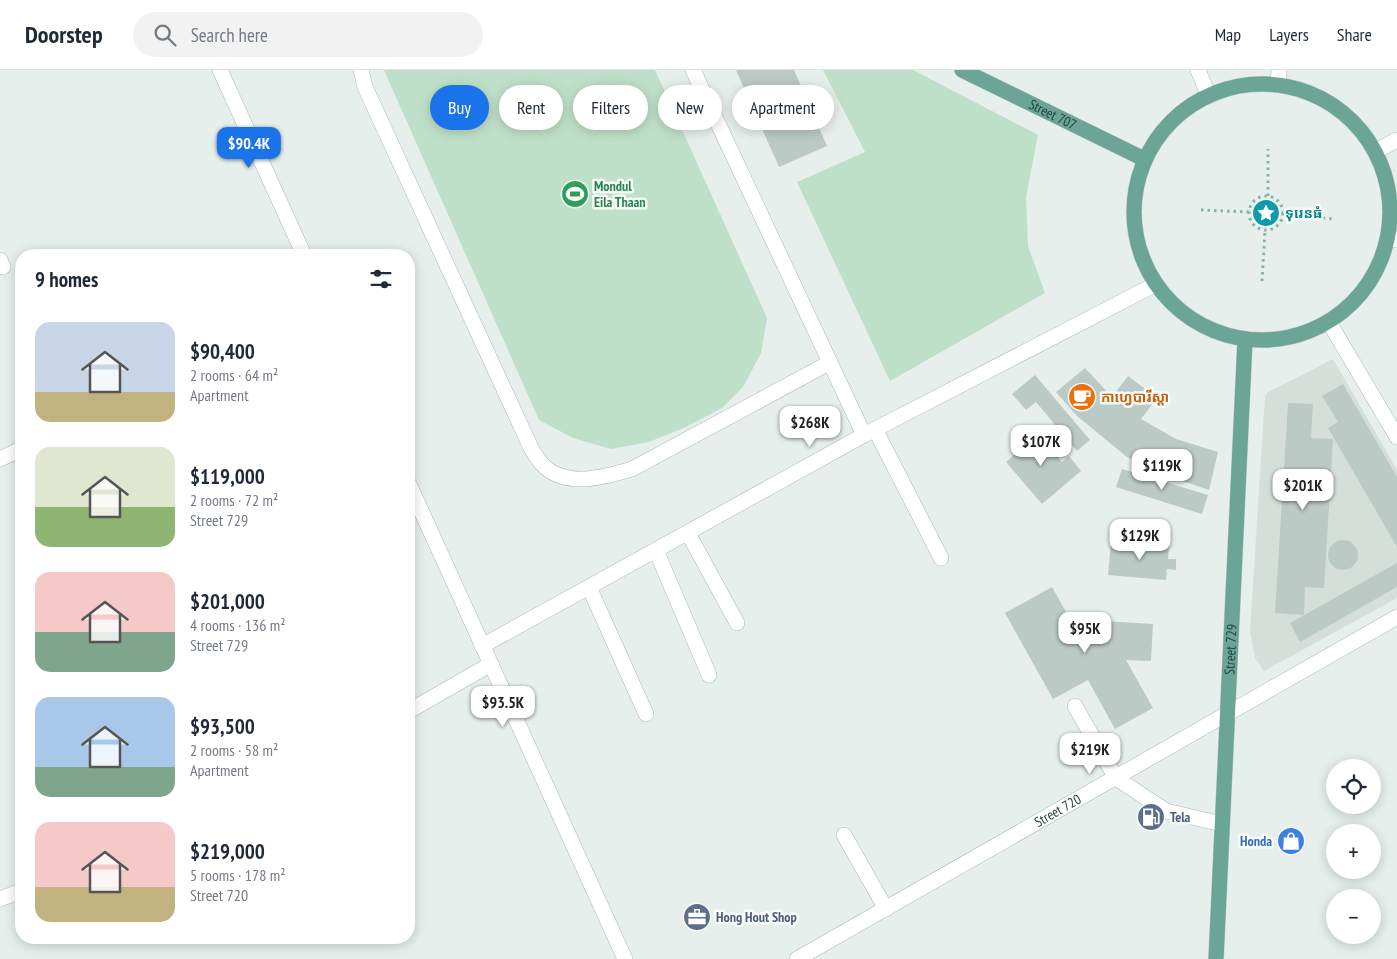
<!DOCTYPE html>
<meta charset="utf-8">
<style>
:root{--surface:#fff;--page:#f2f2f3;--text:#1f2937;--muted:#747a83;--line:#e0e1e3;--accent:#1a73e8}
body{margin:0;font-family:"PT Sans Narrow","Noto Sans Khmer",sans-serif;background:var(--page);color:var(--text);height:100vh;display:flex;flex-direction:column;font-size:19px;white-space:nowrap}
*{box-sizing:border-box;margin:0}
p{font-size:16px;color:var(--muted)}
.icon{flex:none;width:28px;height:28px;fill:none;stroke:currentColor;stroke-width:2;stroke-linecap:round;stroke-linejoin:round}
.map{position:relative;flex:1;overflow:hidden}
.drawer{position:absolute;left:15px;top:179px;width:400px;height:695px;display:flex;flex-direction:column;background:var(--surface);border-radius:20px;box-shadow:0 2px 12px #0003}
.drawer>*{flex:none}
.banner{position:absolute;left:430px;top:15px;width:475px;height:45px;display:flex;gap:10px}
.controls{position:absolute;left:1326px;top:689px;display:grid;gap:10px}
.controls a{display:grid;place-items:center;width:55px;height:55px;border-radius:50%;background:var(--surface);box-shadow:0 2px 12px #0003;font-size:25px}
.price{position:absolute;translate:-50% -42px;padding:0 11px;border-radius:10px;background:#fff;color:#222;font-size:16px;line-height:32px;filter:drop-shadow(0 1px 2px #0008)}
.price::after{content:'';position:absolute;left:50%;top:30px;width:15px;height:11px;margin-left:-8px;background:inherit;clip-path:polygon(0 0,100% 0,50% 100%)}
.price.selected{background:var(--accent);color:#fff}
ul{padding:0;list-style:none}
li{display:flex;align-items:center;gap:15px;height:125px;padding:0 20px}
li span{display:grid;place-items:center;flex:none;width:140px;height:100px;border-radius:15px;color:#555}
li>.icon{margin-inline-start:auto}
span .icon{width:60px;height:60px;fill:#fffc;stroke-width:1}
li b{font-size:21px}
h2{display:flex;justify-content:space-between;align-items:center;height:60px;padding:0 20px;font-size:21px}
.pill{padding:0 18px;border-radius:22px;background:var(--surface);box-shadow:0 2px 12px #0003;font-size:18px;line-height:45px}
.pill.selected{background:var(--accent);color:#fff}
header{display:flex;align-items:center;gap:30px;box-sizing:border-box;height:70px;padding:0 25px;background:var(--surface);border-bottom:1px solid var(--line)}
header strong{font-size:24px}
nav{display:flex;gap:28px;margin-inline-start:auto;font-size:18px}
.search{width:350px;height:45px;background:var(--page);display:flex;align-items:center;gap:12px;box-sizing:border-box;padding:0 18px;border-radius:28px;color:var(--muted);font-size:19px}
.map>svg:first-child{display:block}
.built{fill:#d4dfda}
.green{fill:#bfe0c8}
.building{fill:#bbcac4}
.lines{fill:none;stroke-linecap:round;stroke-linejoin:round}
.minor-casing{stroke:#a8b8b2;stroke-width:16}
.major-casing{stroke:#c2cac8;stroke-width:16}
.path{stroke:#86b3a5;stroke-width:3;stroke-dasharray:2.5 4;stroke-linecap:butt}
.minor{stroke:#fff;stroke-width:15}
.major{stroke:#6aa596;stroke-width:15}
.labels{text-anchor:middle;stroke-width:5;stroke-linejoin:round;paint-order:stroke}
.street-label{font-size:14px;fill:#24423a;stroke:#f7fbf9}
.leisure-label{font-size:14px;font-weight:bold;fill:#27864d;stroke:#f7fbf9;text-anchor:start}
.culture-label{font-size:14px;font-weight:bold;fill:#0d838f;stroke:#f7fbf9;text-anchor:start}
.food-label{font-size:14px;font-weight:bold;fill:#c56008;stroke:#f7fbf9;text-anchor:start}
.service-label{font-size:14px;font-weight:bold;fill:#4e5e75;stroke:#f7fbf9;text-anchor:start}
.shop-label{font-size:14px;font-weight:bold;fill:#366cbe;stroke:#f7fbf9;text-anchor:end}
</style>
<header>
<strong>Doorstep</strong>
<div class="search"><svg class="icon" aria-label="search" viewBox="0 0 24 24"><circle cx="10" cy="10" r="6"/><path d="M15 15l6 6"/></svg>Search here</div>
<nav><a>Map</a><a>Layers</a><a>Share</a></nav>
</header>
<div class="map">
<svg width="1397" height="889" viewBox="0 0 1397 889">
<rect width="100%" height="100%" fill="#e6efeb"/>
<polygon class="built" points="1333,289 1397,400 1397,528 1264,601 1255,588 1250,562 1265,326 1268,322"/>
<g class="green">
<polygon points="384,0 655,0 767,248 761,283 743,317 722,338 686,357 649,372 611,379 573,368 539,350"/>
<polygon points="823,0 913,0 1038,65 1026,127 1028,176 1045,223 890,311 797,112 865,82"/>
</g>
<g class="building">
<polygon points="736,0 794,0 827,76 779,97"/>
<polygon points="1085,298 1112,327 1128,306 1157,328 1141,349 1176,369 1218,382 1209,420 1151,400 1127,387 1077,346 1056,322"/>
<polygon points="1035,305 1090,370 1077,381 1036,332 1026,340 1012,324"/>
<polygon points="1343,314 1397,407 1397,477 1328,358 1338,352 1322,326"/>
<polygon points="1288,333 1313,334 1311,368 1333,369 1324,518 1305,517 1304,545 1275,543"/>
<polygon points="1031,356 1062,392 1069,386 1081,401 1042,434 1006,392 1026,375 1018,366"/>
<polygon points="1122,399 1208,425 1202,444 1116,417"/>
<circle cx="1343" cy="485" r="15"/>
<polygon points="1111,473 1169,477 1168,489 1176,489 1176,500 1167,499 1166,510 1108,505"/>
<polygon points="1397,493 1397,517 1300,572 1290,553"/>
<polygon points="1052,517 1070,549 1153,554 1151,591 1126,590 1153,638 1115,659 1088,610 1053,629 1005,543"/>
</g>
<g class="lines">
<g class="minor-casing">
<g id="minor">
<polyline points="220,0 304,185"/>
<path d="M361 0 365 17 531 378C534 383 538 390 542 394 565 419 605 407 632 399L829 293"/>
<polyline points="693,0 864,365"/>
<polyline points="1198,0 1208,24"/>
<polyline points="1278,15 1279,0"/>
<polyline points="1376,81 1397,70"/>
<polyline points="1389,168 1397,170"/>
<polyline points="0,190 3,197"/>
<polyline points="1330,254 1397,367"/>
<polyline points="875,359 941,488"/>
<polyline points="0,389 21,379"/>
<polyline points="409,414 625,889"/>
<polyline points="688,463 737,553"/>
<polyline points="656,480 709,605"/>
<polyline points="589,517 646,644"/>
<polyline points="482,576 864,365 1156,214"/>
<polyline points="1075,636 1116,708 1166,741 1222,754"/>
<polyline points="409,641 491,594"/>
<polyline points="844,765 886,839"/>
<polyline points="0,829 21,821"/>
<path id="s1" d="M797 889 1397 547"/>
</g>
</g>
<g class="major-casing">
<g id="major">
<path id="s2" d="M962 0 1144 89"/>
<circle cx="1262" cy="142" r="128"/>
<path id="s3" d="M1216 889 1245 270"/>
</g>
</g>
<g class="path">
<circle cx="1266" cy="143" r="17"/>
<polyline points="1268,126 1268,79"/>
<polyline points="1201,140 1249,142"/>
<polyline points="1284,144 1334,149"/>
<polyline points="1262,211 1265,161"/>
</g>
<use href="#minor" class="minor"/>
<use href="#major" class="major"/>
</g>
<defs>
<g id="stadium-disc" transform="scale(1.4375)"><circle r="9.5" fill="#2e9e5b" stroke="#f7fbf9"/><path d="M0-5a6.5 5 0 1 0 0 10a6.5 5 0 1 0 0-10ZM-3.5-1.8h7v3.6h-7Z" fill="#fff"/></g>
<g id="sight-disc" transform="scale(1.4375)"><circle r="9.5" fill="#0f9aa8" stroke="#f7fbf9"/><path d="M0-6L1.8-2.2L6-1.7L2.9 1.2L3.7 5.4L0 3.3L-3.7 5.4L-2.9 1.2L-6-1.7L-1.8-2.2Z" fill="#fff"/></g>
<g id="cafe-disc" transform="scale(1.4375)"><circle r="9.5" fill="#e8710a" stroke="#f7fbf9"/><path d="M-5.5-4.5H6V0H3Q3 3.5 0 3.5H-2.5Q-5.5 3.5-5.5 0ZM3-3.2v2h1.7v-2ZM-6 4.5H4V6H-6Z" fill="#fff"/></g>
<g id="fuel-disc" transform="scale(1.4375)"><circle r="9.5" fill="#5c6f8a" stroke="#f7fbf9"/><path d="M-5.5-6h7V0h2V4h1.3V-2.5L3-4.5l.8-.8L6-3V5H2.5V1h-1V6h-7ZM-4.2-4.7v3.2H.2V-4.7Z" fill="#fff"/></g>
<g id="shop-disc" transform="scale(1.4375)"><circle r="9.5" fill="#3f7fe0" stroke="#f7fbf9"/><path d="M-5-2.5h2.3a2.7 3.5 0 0 1 5.4 0H5L5.5 6h-11ZM-1.5-2.5h3a1.5 2.3 0 0 0-3 0Z" fill="#fff"/></g>
<g id="office-disc" transform="scale(1.4375)"><circle r="9.5" fill="#5c6f8a" stroke="#f7fbf9"/><path d="M-6-3h4V-5.5h4V-3h4V5H-6ZM-1-4.5V-3h2v-1.5ZM-6 0V1H6V0Z" fill="#fff"/></g>
</defs>
<g fill-rule="evenodd">
<use href="#stadium-disc" x="575" y="124"/>
<use href="#sight-disc" x="1266" y="143"/>
<use href="#cafe-disc" x="1082" y="327"/>
<use href="#fuel-disc" x="1151" y="747"/>
<use href="#shop-disc" x="1291" y="771"/>
<use href="#office-disc" x="697" y="847"/>
</g>
<g class="labels">
<g class="street-label">
<text dy="5" stroke="none"><textPath href="#s2" startOffset="101">Street 707</textPath></text>
<text dy="5" stroke="none"><textPath href="#s3" startOffset="310">Street 729</textPath></text>
<text dy="5" stroke="none"><textPath href="#s1" startOffset="300">Street 720</textPath></text>
</g>
<g class="leisure-label">
<text x="594" y="121">Mondul<tspan x="594" dy="16">Eila Thaan</tspan></text>
</g>
<g class="culture-label">
<text x="1285" y="148">ទុរេនធំ</text>
</g>
<g class="food-label">
<text x="1101" y="332">កាហ្វេបារីស្តា</text>
</g>
<g class="service-label">
<text x="1170" y="752">Tela</text>
<text x="716" y="852">Hong Hout Shop</text>
</g>
<g class="shop-label">
<text x="1272" y="776">Honda</text>
</g>
</g>
</svg>
<div class="controls">
<a><svg class="icon" aria-label="locate" viewBox="0 0 24 24"><circle cx="12" cy="12" r="6"/><path d="M12 2v4M12 18v4M2 12h4M18 12h4"/></svg></a>
<a>+</a>
<a>−</a>
</div>
<b class="price selected" style="left:249px;top:99px">$90.4K</b>
<b class="price" style="left:810px;top:378px">$268K</b>
<b class="price" style="left:1041px;top:397px">$107K</b>
<b class="price" style="left:1162px;top:421px">$119K</b>
<b class="price" style="left:1303px;top:441px">$201K</b>
<b class="price" style="left:1140px;top:491px">$129K</b>
<b class="price" style="left:1085px;top:584px">$95K</b>
<b class="price" style="left:503px;top:658px">$93.5K</b>
<b class="price" style="left:1090px;top:705px">$219K</b>
<div class="banner">
<a class="pill selected">Buy</a>
<a class="pill">Rent</a>
<a class="pill">Filters</a>
<a class="pill">New</a>
<a class="pill">Apartment</a>
</div>
<section class="drawer">
<h2>9 homes<svg class="icon" aria-label="filters" viewBox="0 0 24 24"><path d="M4 7h16M4 17h16"/><circle cx="9" cy="7" r="2"/><circle cx="15" cy="17" r="2"/></svg></h2>
<ul>
<li><span style="background:linear-gradient(#c9d6e8 70%,#c2b280 0)"><svg class="icon" aria-label="home" viewBox="0 0 24 24"><path d="M3 11l9-7 9 7M6 9v11h12V9"/></svg></span><div><b>$90,400</b><p>2 rooms · 64 m²</p><p>Apartment</p></div></li>
<li><span style="background:linear-gradient(#dfe7d0 60%,#8fb573 0)"><svg class="icon" aria-label="home" viewBox="0 0 24 24"><path d="M3 11l9-7 9 7M6 9v11h12V9"/></svg></span><div><b>$119,000</b><p>2 rooms · 72 m²</p><p>Street 729</p></div></li>
<li><span style="background:linear-gradient(#f6c9c9 60%,#7fa58c 0)"><svg class="icon" aria-label="home" viewBox="0 0 24 24"><path d="M3 11l9-7 9 7M6 9v11h12V9"/></svg></span><div><b>$201,000</b><p>4 rooms · 136 m²</p><p>Street 729</p></div></li>
<li><span style="background:linear-gradient(#a9c7e8 70%,#7fa58c 0)"><svg class="icon" aria-label="home" viewBox="0 0 24 24"><path d="M3 11l9-7 9 7M6 9v11h12V9"/></svg></span><div><b>$93,500</b><p>2 rooms · 58 m²</p><p>Apartment</p></div></li>
<li><span style="background:linear-gradient(#f6c9c9 65%,#c2b280 0)"><svg class="icon" aria-label="home" viewBox="0 0 24 24"><path d="M3 11l9-7 9 7M6 9v11h12V9"/></svg></span><div><b>$219,000</b><p>5 rooms · 178 m²</p><p>Street 720</p></div></li>
</ul>
</section>
</div>
